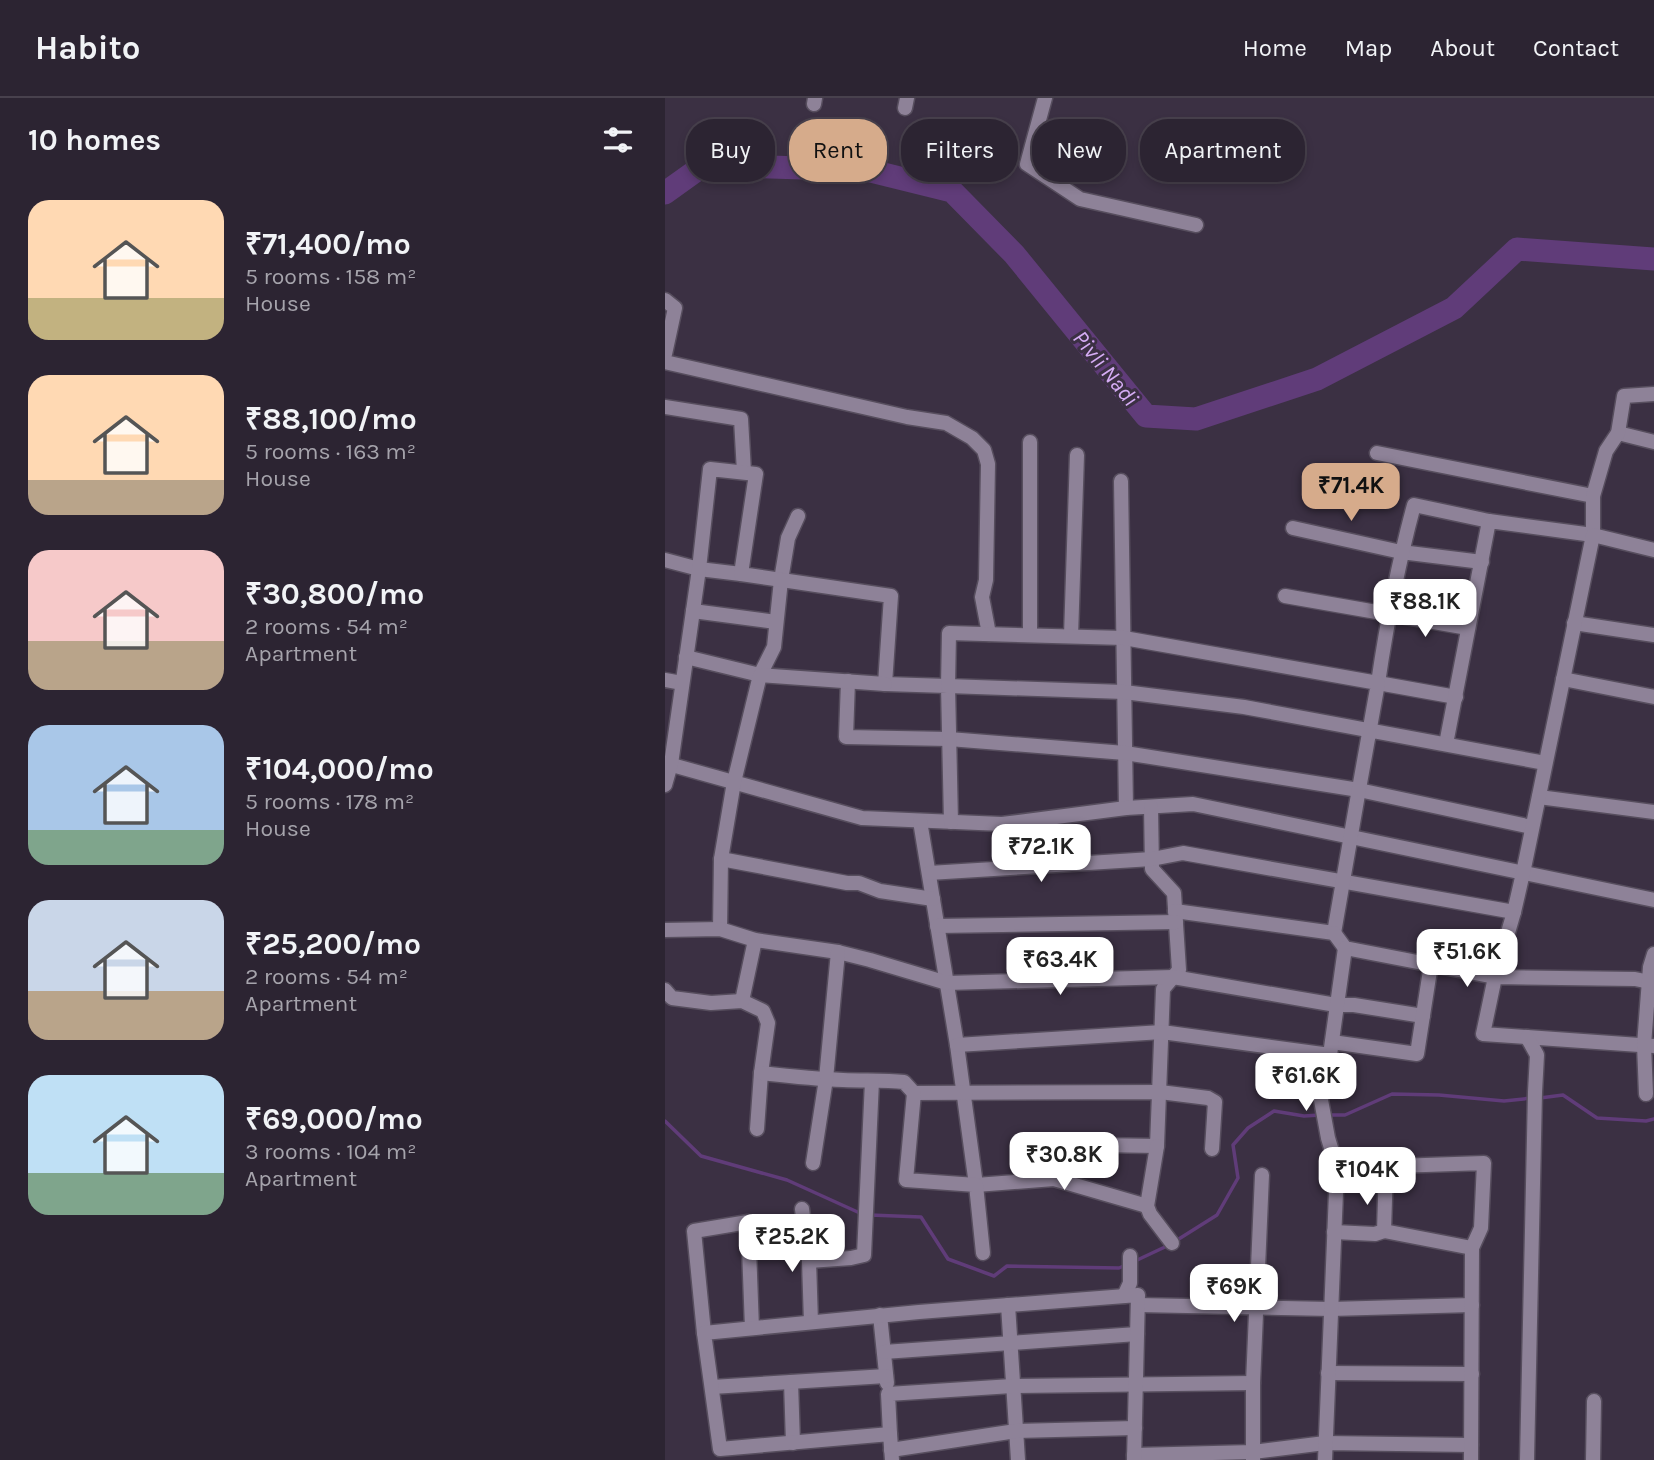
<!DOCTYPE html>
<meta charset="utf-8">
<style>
:root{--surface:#2c2432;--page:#342c3a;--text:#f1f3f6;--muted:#a6a4ac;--line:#48414d;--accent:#d6ab8b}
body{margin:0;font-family:Karla,sans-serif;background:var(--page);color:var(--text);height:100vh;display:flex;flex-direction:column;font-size:26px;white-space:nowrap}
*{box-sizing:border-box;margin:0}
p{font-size:23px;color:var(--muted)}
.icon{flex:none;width:38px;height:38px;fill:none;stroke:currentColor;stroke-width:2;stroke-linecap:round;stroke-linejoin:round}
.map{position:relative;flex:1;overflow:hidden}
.details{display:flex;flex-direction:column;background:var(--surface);width:665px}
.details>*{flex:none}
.guide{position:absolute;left:21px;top:21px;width:665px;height:63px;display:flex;gap:14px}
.price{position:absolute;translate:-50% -60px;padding:0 16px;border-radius:14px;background:#fff;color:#222;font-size:23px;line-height:46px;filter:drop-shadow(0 2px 4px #0008)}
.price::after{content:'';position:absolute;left:50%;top:42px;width:21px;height:16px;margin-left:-10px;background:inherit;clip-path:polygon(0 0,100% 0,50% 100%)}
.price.on{background:var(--accent);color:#111}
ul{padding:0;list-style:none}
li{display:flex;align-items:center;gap:21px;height:175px;padding:0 28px}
li span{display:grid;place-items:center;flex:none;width:196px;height:140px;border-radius:21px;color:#555}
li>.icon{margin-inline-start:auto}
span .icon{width:84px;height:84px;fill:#fffc;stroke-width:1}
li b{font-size:30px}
h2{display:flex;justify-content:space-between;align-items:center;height:84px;padding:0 28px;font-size:30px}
.tag{padding:0 24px;border-radius:28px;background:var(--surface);box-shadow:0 4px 10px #0003,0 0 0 2px var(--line);font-size:24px;line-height:63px}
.tag.on{background:var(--accent);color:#111}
header{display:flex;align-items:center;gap:42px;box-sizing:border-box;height:98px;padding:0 35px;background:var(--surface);border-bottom:2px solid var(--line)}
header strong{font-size:33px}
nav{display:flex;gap:38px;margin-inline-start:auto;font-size:24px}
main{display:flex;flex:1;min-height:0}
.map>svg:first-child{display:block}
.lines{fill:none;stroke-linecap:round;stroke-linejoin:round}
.stream{stroke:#603c79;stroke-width:3.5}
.river{stroke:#603c79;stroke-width:23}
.street-casing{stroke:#574e5e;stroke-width:17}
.street{stroke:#8e8298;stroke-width:14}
.labels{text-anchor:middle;stroke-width:6;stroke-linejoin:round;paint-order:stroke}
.water-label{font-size:23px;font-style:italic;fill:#d5acf4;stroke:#3b3043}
</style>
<header>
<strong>Habito</strong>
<nav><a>Home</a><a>Map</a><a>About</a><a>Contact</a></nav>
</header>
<main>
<section class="details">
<h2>10 homes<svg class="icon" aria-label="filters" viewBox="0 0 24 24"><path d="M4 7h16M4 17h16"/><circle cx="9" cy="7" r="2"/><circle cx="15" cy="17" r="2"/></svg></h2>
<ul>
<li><span style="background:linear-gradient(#ffd9b3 70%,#c2b280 0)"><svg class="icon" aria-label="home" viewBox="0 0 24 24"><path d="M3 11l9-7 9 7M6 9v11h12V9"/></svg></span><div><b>₹71,400/mo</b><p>5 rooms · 158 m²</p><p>House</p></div></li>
<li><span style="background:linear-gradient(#ffd9b3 75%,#b9a48a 0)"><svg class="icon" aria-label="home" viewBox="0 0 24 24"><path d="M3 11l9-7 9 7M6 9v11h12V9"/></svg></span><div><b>₹88,100/mo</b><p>5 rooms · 163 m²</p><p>House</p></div></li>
<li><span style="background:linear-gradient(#f6c9c9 65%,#b9a48a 0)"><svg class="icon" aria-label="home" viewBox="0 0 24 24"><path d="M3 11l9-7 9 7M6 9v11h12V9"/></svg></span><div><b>₹30,800/mo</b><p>2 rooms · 54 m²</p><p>Apartment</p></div></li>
<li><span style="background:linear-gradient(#a9c7e8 75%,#7fa58c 0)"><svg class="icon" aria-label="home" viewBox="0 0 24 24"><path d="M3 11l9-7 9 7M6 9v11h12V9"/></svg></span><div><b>₹104,000/mo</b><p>5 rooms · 178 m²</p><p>House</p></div></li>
<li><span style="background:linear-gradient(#c9d6e8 65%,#b9a48a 0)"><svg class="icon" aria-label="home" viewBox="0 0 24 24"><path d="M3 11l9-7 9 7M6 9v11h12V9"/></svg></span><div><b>₹25,200/mo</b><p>2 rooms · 54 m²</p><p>Apartment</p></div></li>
<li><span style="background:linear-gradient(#bfe0f5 70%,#7fa58c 0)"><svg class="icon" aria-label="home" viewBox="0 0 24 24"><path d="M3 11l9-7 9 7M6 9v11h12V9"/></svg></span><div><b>₹69,000/mo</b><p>3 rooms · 104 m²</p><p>Apartment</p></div></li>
</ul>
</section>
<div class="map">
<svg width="989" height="1362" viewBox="0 0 989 1362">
<rect width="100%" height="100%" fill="#3b3043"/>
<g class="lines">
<g class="stream">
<polyline points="875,1000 898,997 932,1020 981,1023 989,1021"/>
<polyline points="663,1017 680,1017 727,996 774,997 839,1003 867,1000"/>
<polyline points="0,1023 36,1058 122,1082 197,1116"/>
<polyline points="205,1117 256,1119 283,1161 329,1178 342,1168 454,1170 461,1167"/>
<polyline points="509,1144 552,1117 573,1080 568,1047 583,1030 609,1013 639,1018 655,1017"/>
<polyline points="468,1164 502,1148"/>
</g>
<polyline class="river" points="0,95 39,67 202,72 287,93 349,156 481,318 531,321 652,281 789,210 852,151 989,161"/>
<g class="street-casing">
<g id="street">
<polyline points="380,0 362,66 415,101 531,127"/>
<polyline points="149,6 150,0"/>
<polyline points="240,10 242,0"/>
<polyline points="0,202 10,210 0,256"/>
<polyline points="0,264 242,319 281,325 307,340 319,352 323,366 321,482 317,499 324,536"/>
<polyline points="0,309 76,321 79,374"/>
<polyline points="953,335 989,344"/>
<polyline points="365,344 365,537"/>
<polyline points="712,355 928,398"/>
<polyline points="456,383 461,710"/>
<polyline points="628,430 736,454 817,464"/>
<polyline points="0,462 34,471 76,476"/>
<polyline points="620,498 803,530"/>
<polyline points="28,513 111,524"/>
<polyline points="909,525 989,537"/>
<polyline points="406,538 412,357"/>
<polyline points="21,559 95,577 109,549 116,482 123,440 133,418"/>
<polyline points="898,581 989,599"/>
<polyline points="0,582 17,585"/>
<polyline points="183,583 181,639 284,641 460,655 694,692 867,729"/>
<path d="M791 599 713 585C722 524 733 466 749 407L824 423"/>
<polyline points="781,646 824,423 928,437 928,398 941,353 953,335 959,298 989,296"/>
<polyline points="0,665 197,720 337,726 461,710 528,706 989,802"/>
<polyline points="0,687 6,666 34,471 45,371 91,376 76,476 226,498 220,586 283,588 286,724"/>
<polyline points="874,699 989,714"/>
<polyline points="255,723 292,947 311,1087 389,1081 433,1047 492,1048 498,891 514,872 509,795 487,771 486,709"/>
<polyline points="56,761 182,785 194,785 215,793 268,801"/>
<polyline points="264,775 487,761 518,755 849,814"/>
<path d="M510 813 669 835C683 752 698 668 713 585L459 540 284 535 283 588 459 594 579 609 880 665"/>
<polyline points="272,828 511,824"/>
<polyline points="55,831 56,761 69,684 95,577 220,586"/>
<polyline points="0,832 55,831 90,842 173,854 205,862 282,885 508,879 671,907 689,907 758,918"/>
<polyline points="669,835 680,850 830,879 849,814 858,775 928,437 989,452"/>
<polyline points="989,885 970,881 830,879 818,936 989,948"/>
<polyline points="0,892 7,900 46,905 77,903 98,913 103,925 96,975 92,1031"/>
<polyline points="77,903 90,842"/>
<polyline points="667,944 752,956 766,866"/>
<polyline points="292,947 497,934 665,957 680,850"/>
<polyline points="665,957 656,1002 663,1040 672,1070"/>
<path d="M96 975C123 978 151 981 178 982 199 983 219 982 239 984L249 995 495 994 543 1000 550 1004 547 1051"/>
<polyline points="249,995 241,1082 311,1087 318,1155"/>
<polyline points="981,996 979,947 985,869 989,856"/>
<polyline points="492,1048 482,1108 485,1116 507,1145"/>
<polyline points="148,1065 161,981 173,854"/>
<polyline points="389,1081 482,1108"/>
<polyline points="137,1111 144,1163 146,1224"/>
<polyline points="719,1133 807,1150"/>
<polyline points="669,1134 710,1136 719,1133 721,1069"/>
<polyline points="144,1163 186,1160 199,1157 207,983"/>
<polyline points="459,1198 465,1185 465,1158"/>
<polyline points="343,1207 353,1362"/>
<polyline points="473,1207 666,1211 807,1207"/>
<polyline points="215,1217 222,1285"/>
<polyline points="39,1235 29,1133 83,1124 87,1230"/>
<polyline points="219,1254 472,1236"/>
<polyline points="663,1275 807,1276"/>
<polyline points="126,1284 128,1345"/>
<polyline points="47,1289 221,1278"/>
<polyline points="225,1336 223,1296 347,1288 588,1285"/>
<polyline points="226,1352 351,1333 470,1330"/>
<polyline points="469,1357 588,1354 660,1345 806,1347"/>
<polyline points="227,1362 225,1336 55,1351 39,1235 254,1214 473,1197 469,1362"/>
<polyline points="588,1362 588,1285 597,1077"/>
<polyline points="660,1362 672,1070 819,1065 816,1130 807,1150 806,1362"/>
<polyline points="862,1362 870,994 872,957 862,939"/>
<polyline points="928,1362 929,1303"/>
</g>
</g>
<use href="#street" class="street"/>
</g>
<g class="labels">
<g class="water-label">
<text transform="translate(441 270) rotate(51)" y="8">Pivli Nadi</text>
</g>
</g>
</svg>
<b class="price on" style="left:686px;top:425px">₹71.4K</b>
<b class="price" style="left:760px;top:541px">₹88.1K</b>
<b class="price" style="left:376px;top:786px">₹72.1K</b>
<b class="price" style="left:802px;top:891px">₹51.6K</b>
<b class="price" style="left:395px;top:899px">₹63.4K</b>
<b class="price" style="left:641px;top:1015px">₹61.6K</b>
<b class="price" style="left:399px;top:1094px">₹30.8K</b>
<b class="price" style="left:702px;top:1109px">₹104K</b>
<b class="price" style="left:127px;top:1176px">₹25.2K</b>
<b class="price" style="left:569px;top:1226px">₹69K</b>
<div class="guide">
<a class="tag">Buy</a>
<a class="tag on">Rent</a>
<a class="tag">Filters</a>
<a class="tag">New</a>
<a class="tag">Apartment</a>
</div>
</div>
</main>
